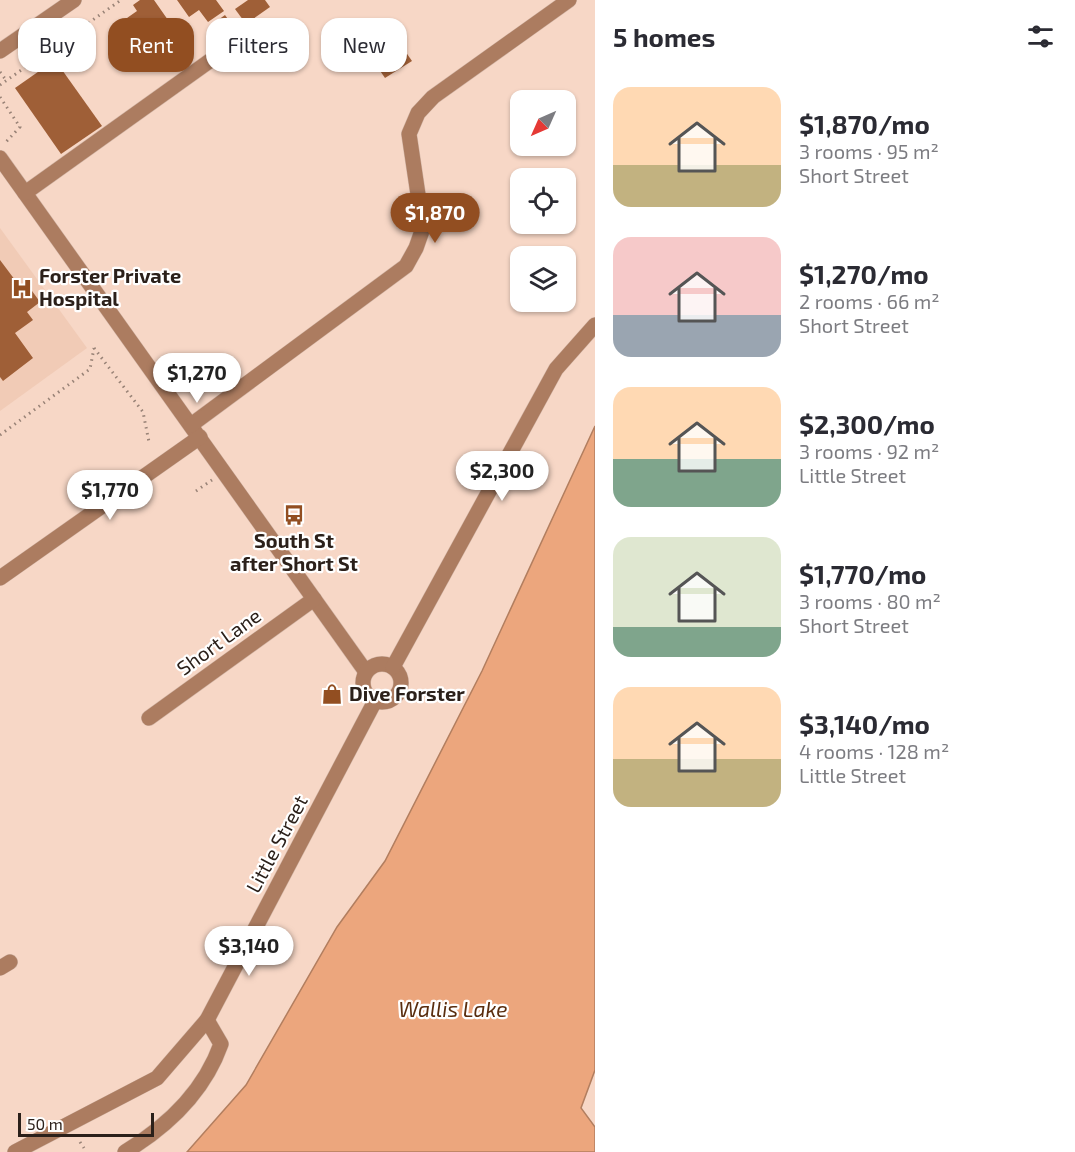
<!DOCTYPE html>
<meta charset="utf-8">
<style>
:root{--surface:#fff;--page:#f7f7f7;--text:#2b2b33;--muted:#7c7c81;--accent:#924e21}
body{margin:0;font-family:"Exo 2",sans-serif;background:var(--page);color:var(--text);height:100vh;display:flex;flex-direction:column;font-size:22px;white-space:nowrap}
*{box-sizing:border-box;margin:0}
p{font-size:20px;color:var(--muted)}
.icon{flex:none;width:33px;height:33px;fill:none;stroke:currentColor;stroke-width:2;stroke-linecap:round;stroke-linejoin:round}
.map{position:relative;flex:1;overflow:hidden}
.side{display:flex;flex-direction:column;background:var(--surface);width:480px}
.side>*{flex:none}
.banner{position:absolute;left:18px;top:18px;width:486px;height:54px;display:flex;gap:12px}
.needle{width:39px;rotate:225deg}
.buttons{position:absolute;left:510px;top:90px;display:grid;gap:12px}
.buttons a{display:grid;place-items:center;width:66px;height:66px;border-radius:12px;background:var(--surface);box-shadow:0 2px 4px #0004;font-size:30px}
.scale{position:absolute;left:18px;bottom:15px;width:136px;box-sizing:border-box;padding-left:6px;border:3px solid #2b201a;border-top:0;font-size:16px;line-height:21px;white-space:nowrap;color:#2b201a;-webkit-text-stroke:4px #fff;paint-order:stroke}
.price{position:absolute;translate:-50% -51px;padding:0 14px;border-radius:21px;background:#fff;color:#222;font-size:20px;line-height:39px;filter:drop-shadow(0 2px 3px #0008)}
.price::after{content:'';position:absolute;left:50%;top:36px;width:18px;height:14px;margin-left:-9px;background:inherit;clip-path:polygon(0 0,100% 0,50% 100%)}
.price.current{background:var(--accent);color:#fff}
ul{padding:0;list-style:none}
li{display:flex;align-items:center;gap:18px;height:150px;padding:0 18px}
li span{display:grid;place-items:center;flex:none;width:168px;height:120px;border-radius:18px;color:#555}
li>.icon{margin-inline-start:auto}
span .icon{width:72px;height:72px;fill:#fffc;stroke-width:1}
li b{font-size:26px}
h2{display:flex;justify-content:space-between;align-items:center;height:72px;padding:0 18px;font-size:26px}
.tag{padding:0 21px;border-radius:18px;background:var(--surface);box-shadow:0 2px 4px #0004;font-size:21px;line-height:54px}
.tag.current{background:var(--accent);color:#fff}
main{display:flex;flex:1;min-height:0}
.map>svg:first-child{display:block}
.built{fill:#f1cbb6}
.water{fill:#eca67d;stroke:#b27e5f;stroke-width:1.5}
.building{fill:#9f5f37}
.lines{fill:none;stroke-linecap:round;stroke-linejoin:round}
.minor-casing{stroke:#d2b6a7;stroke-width:16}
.path{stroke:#988276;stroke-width:3;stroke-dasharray:1.5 4.5;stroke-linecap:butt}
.minor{stroke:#ac7c60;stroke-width:15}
.labels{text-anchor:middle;stroke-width:4.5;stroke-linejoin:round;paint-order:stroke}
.poi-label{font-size:20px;font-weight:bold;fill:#2b201a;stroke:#fff;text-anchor:start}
.street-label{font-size:20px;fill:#2b201a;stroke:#fff}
.water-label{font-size:21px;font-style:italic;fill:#5a2d0e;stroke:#fff}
</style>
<main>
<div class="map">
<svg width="595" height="1152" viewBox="0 0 595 1152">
<rect width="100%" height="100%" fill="#f7d7c6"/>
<polygon class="built" points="0,228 87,348 0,411"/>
<polygon class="water" points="595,426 595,1070 581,1108 595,1127 595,1152 187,1152 246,1085 337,927 385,861 482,671"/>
<g class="building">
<polygon points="140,0 154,0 168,20 156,28 155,25 139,36 127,18 137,11 133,5"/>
<polygon points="177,0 216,0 224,11 208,22 199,10 189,17"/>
<polygon points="248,0 265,0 270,7 246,24 235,9"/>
<polygon points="225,15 235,29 221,39 211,25"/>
<polygon points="177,19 194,43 188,47 186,44 182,47 167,26"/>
<polygon points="398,41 412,61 385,78 372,59"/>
<polygon points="55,60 102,126 61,154 15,88"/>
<polygon points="0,260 21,288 27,284 40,302 27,312 33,320 15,333 33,358 3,381 0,377"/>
</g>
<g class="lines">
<g class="minor-casing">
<g id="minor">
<polyline points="0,51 74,0"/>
<polyline points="0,158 366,672"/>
<polyline points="25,193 211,60"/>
<polyline points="191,425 406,266 416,248 423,228 409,134 418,113 433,97 569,0"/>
<polyline points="0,578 200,437"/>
<circle cx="382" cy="683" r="19"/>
<polyline points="393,667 556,369 595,325"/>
<polyline points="149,718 314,599"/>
<polyline points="0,968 10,962"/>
<polyline points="15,1152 157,1078 207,1020 375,701"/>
<path d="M125 1152C168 1126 204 1092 221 1044L207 1020"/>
</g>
</g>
<g class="path">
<polyline points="0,72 6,80"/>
<polyline points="0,85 121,0"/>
<polyline points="0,97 20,127 5,143"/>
<polyline points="94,348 143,412 149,442"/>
<polyline points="0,435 90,369 94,348"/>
<polyline points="196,491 212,480"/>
<polyline points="80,1142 84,1148"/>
</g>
<use href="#minor" class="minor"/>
</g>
<defs>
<g id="hospital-bare" transform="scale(1.62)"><path d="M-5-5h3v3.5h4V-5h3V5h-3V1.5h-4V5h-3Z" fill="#924e21" stroke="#fff" stroke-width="2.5" paint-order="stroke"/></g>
<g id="bus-bare" transform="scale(1.62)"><path d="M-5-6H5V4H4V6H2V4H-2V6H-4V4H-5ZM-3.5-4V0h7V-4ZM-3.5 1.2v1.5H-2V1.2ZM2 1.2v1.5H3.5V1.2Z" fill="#924e21" stroke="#fff" stroke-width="2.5" paint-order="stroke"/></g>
<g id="shop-bare" transform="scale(1.62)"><path d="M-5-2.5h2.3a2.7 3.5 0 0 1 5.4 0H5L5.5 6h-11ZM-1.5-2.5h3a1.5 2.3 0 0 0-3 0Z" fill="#924e21" stroke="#fff" stroke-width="2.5" paint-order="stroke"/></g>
</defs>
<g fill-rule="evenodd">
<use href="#hospital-bare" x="22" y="288"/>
<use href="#bus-bare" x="294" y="515"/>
<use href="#shop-bare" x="332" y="694"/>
</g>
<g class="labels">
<g class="poi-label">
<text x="39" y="283">Forster Private<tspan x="39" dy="23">Hospital</tspan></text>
<text x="294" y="548" text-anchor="middle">South St<tspan x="294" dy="23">after Short St</tspan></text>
<text x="349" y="701">Dive Forster</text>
</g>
<g class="street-label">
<text transform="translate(219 642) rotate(-36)" y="7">Short Lane</text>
<text transform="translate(277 844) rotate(-62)" y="7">Little Street</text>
</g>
<g class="water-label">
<text x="453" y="1017">Wallis Lake</text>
</g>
</g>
</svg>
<div class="buttons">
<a><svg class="needle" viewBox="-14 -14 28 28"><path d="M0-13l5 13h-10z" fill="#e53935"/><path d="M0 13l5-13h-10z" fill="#7c7c81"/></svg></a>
<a><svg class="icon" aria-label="locate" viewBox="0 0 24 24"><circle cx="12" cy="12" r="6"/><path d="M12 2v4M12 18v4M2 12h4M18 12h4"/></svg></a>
<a><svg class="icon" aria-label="layers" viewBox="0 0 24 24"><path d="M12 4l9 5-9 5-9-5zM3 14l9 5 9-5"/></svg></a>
</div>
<div class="scale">50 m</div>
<b class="price current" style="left:435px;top:244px">$1,870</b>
<b class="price" style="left:197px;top:404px">$1,270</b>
<b class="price" style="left:502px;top:502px">$2,300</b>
<b class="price" style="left:110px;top:521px">$1,770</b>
<b class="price" style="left:249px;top:977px">$3,140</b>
<div class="banner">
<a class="tag">Buy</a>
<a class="tag current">Rent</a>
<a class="tag">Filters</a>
<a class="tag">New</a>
</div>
</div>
<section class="side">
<h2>5 homes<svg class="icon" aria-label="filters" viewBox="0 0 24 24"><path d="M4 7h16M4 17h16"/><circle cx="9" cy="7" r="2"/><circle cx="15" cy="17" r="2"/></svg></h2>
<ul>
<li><span style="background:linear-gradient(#ffd9b3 65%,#c2b280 0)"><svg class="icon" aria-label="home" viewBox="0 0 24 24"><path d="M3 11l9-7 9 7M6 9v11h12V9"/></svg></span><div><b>$1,870/mo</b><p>3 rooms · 95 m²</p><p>Short Street</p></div></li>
<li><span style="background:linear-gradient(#f6c9c9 65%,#9aa5b1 0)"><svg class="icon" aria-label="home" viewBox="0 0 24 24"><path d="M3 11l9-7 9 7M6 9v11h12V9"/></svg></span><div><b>$1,270/mo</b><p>2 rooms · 66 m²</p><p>Short Street</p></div></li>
<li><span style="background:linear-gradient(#ffd9b3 60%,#7fa58c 0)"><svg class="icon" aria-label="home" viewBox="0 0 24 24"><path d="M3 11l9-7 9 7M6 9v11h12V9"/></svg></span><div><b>$2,300/mo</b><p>3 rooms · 92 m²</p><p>Little Street</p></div></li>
<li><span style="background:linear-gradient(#dfe7d0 75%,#7fa58c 0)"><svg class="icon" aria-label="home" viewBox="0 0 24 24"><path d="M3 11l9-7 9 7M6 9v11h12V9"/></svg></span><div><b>$1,770/mo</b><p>3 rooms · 80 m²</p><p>Short Street</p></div></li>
<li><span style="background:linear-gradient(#ffd9b3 60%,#c2b280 0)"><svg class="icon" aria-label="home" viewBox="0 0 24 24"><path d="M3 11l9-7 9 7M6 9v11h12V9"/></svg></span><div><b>$3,140/mo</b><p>4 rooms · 128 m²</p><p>Little Street</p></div></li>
</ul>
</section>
</main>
